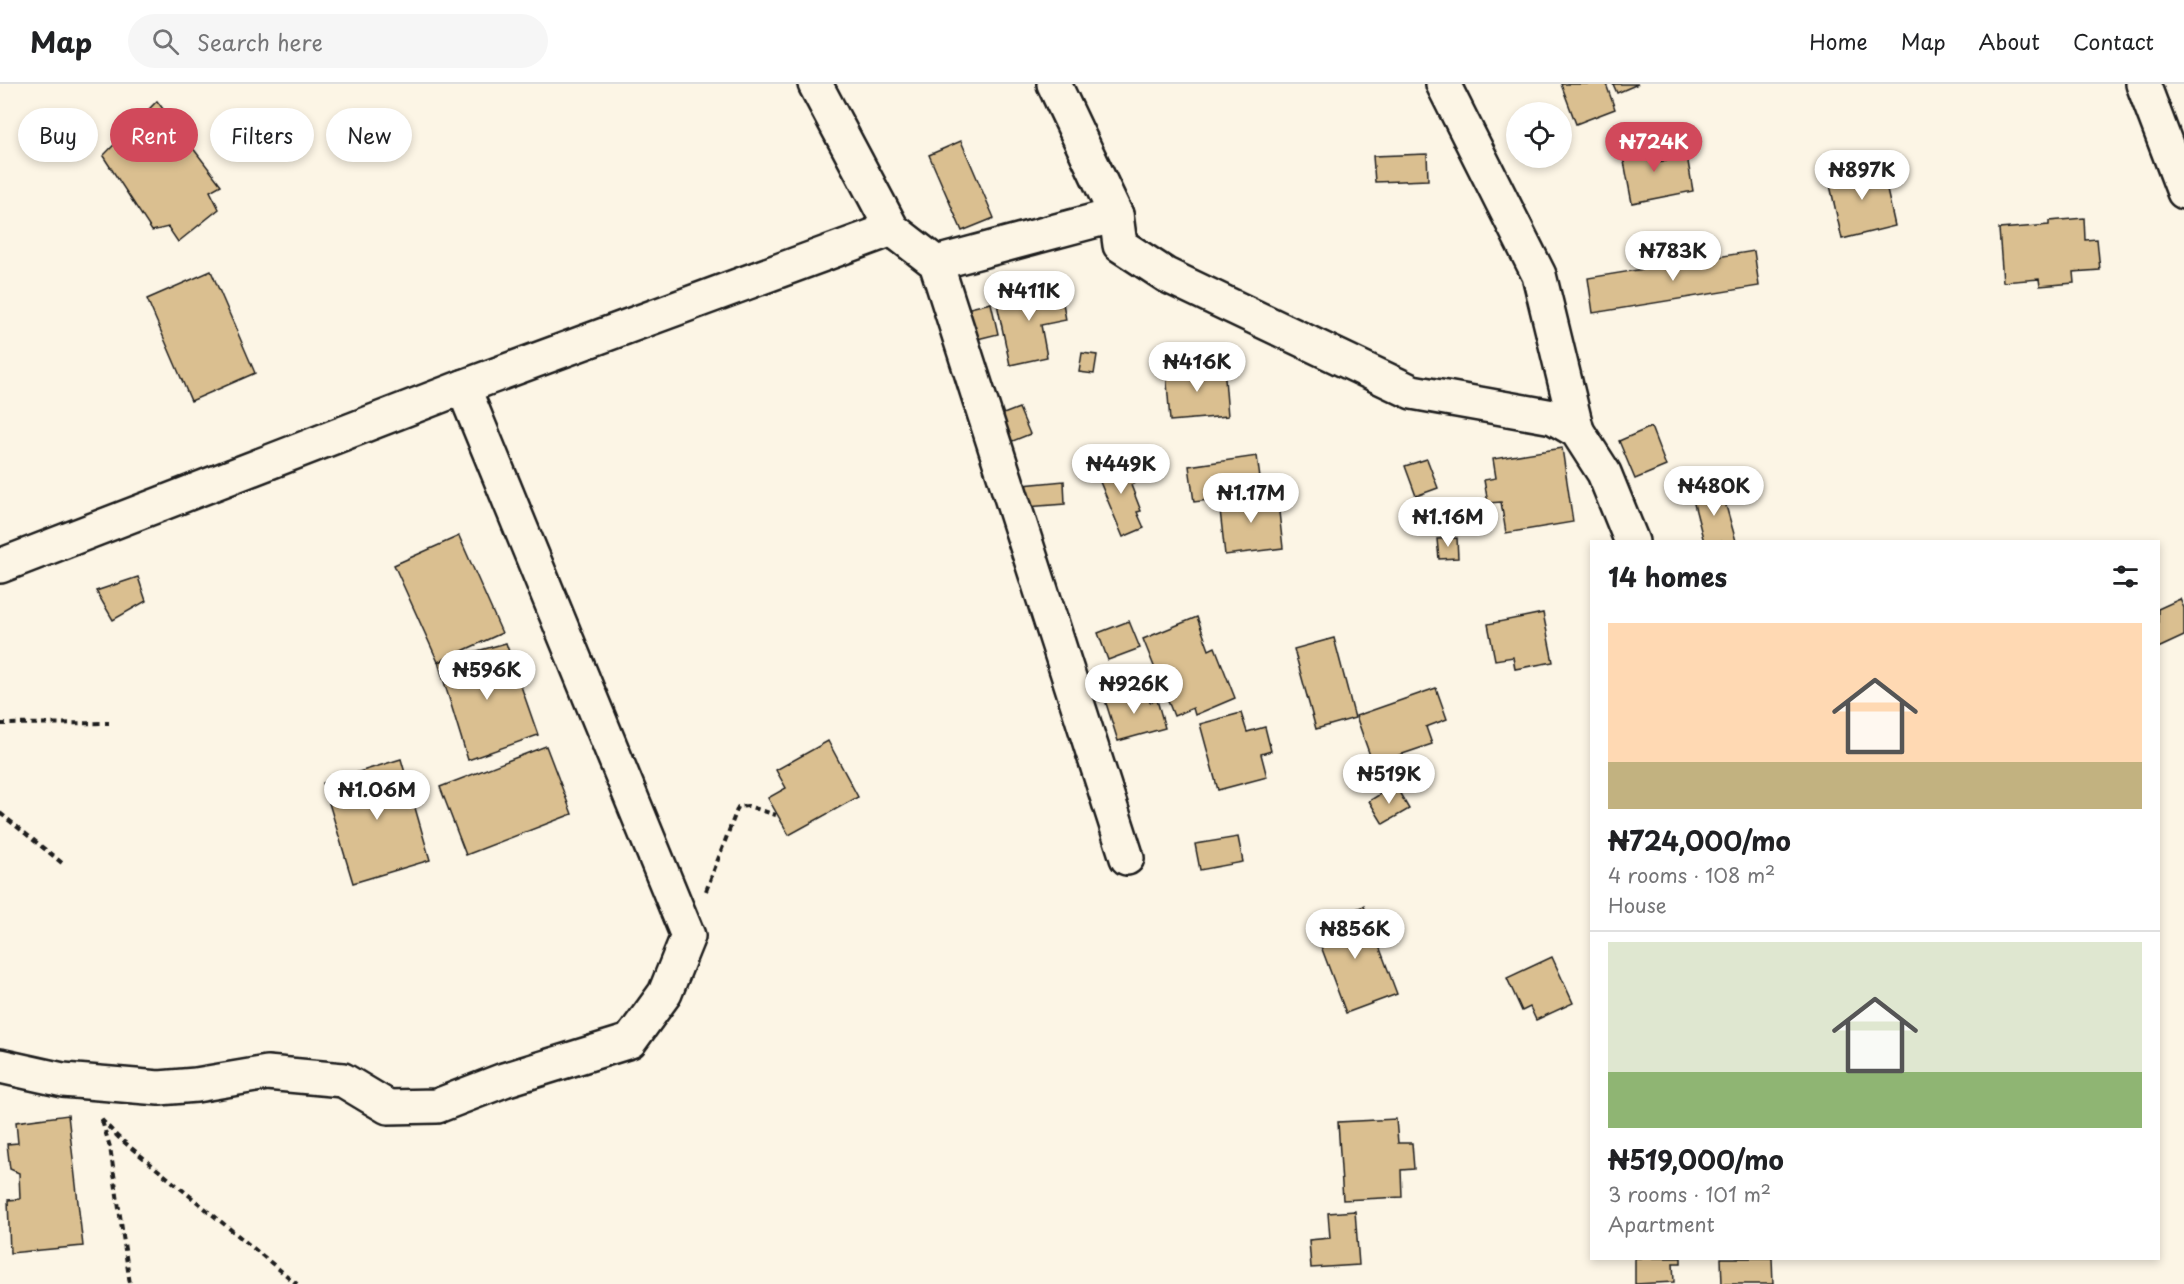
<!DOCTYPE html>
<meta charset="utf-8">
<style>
:root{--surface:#fff;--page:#f6f6f6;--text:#202124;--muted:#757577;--line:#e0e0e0;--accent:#d1495b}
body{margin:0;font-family:"Playpen Sans",sans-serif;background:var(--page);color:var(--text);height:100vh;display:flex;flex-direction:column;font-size:22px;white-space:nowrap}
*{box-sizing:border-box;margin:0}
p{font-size:20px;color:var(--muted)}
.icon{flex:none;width:33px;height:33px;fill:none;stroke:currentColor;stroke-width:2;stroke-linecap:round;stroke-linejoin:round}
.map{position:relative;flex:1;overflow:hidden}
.sheet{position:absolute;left:1590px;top:456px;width:570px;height:720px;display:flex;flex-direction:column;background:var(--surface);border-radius:0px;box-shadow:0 3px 9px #0003}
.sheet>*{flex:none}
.guide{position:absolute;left:18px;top:24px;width:570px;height:54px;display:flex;gap:12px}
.buttons{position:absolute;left:1506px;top:18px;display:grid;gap:12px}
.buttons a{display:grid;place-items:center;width:66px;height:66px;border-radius:50%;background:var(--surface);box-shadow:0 3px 9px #0003;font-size:30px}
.price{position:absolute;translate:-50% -51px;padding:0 14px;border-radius:21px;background:#fff;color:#222;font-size:20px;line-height:39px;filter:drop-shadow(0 2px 3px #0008)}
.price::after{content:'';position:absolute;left:50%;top:36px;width:18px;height:14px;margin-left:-9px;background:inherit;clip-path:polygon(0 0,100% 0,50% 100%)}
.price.selected{background:var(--accent);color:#fff}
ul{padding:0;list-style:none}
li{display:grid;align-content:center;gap:12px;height:318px;padding:0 18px}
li+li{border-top:2px solid var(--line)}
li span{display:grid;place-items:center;height:186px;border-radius:0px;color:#555}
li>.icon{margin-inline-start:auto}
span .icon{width:108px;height:108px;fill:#fffc;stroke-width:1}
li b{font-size:26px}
h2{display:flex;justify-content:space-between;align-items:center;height:72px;padding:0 18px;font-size:26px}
.tag{padding:0 21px;border-radius:27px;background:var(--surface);box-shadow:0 3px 9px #0003;font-size:21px;line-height:54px}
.tag.selected{background:var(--accent);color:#fff}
header{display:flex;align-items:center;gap:36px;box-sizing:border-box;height:84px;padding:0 30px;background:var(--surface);border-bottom:2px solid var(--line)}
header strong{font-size:28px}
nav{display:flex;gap:33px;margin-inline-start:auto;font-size:21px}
.search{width:420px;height:54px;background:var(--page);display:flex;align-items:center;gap:15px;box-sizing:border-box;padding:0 21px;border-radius:33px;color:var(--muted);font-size:22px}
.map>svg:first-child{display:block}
.building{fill:#dabf90;stroke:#1c1c1c;stroke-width:1.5}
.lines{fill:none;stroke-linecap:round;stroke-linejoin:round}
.minor-casing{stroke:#1c1c1c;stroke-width:38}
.path{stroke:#1c1c1c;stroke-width:4;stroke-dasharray:6 4.5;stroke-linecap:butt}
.minor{stroke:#fcf5e5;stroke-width:33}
</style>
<header>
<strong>Map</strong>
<div class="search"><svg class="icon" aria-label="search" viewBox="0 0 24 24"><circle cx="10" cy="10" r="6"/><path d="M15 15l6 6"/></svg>Search here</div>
<nav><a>Home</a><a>Map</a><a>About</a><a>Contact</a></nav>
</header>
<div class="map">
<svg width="2184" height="1200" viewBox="0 0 2184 1200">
<rect width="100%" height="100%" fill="#fcf5e5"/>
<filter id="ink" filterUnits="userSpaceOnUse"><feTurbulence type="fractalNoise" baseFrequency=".0167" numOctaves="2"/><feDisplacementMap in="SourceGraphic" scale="12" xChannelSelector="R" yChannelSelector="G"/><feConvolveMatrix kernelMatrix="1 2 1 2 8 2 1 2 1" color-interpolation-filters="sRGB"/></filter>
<g filter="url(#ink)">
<g class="building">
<polygon points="1561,0 1606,0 1615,25 1576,40"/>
<polygon points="1613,0 1638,0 1617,9"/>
<polygon points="157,17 221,101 210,107 219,125 178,158 168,143 152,147 103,72"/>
<polygon points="1654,56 1658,78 1687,72 1693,107 1632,119 1621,62"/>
<polygon points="961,57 994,134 962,147 929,71"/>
<polygon points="1427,70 1428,96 1375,98 1373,72"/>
<polygon points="1881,79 1895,142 1842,155 1828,92"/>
<polygon points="2084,134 2085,156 2097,155 2100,186 2073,188 2074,199 2040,202 2039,195 2003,198 1999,145 2049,141 2049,137"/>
<polygon points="1754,167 1759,202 1593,229 1588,194"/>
<polygon points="211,187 255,289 191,317 147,215"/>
<polygon points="1060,202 1066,236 1041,241 1047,273 1010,281 996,215"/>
<polygon points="991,219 998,250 961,259 953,228"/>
<polygon points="1082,269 1097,271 1094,290 1079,288"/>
<polygon points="1224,282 1228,332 1170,337 1166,286"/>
<polygon points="1019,324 1030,350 998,363 988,336"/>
<polygon points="1651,343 1666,382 1635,395 1619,357"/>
<polygon points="1562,364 1573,438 1506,449 1501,418 1488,419 1484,396 1496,394 1493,375"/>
<polygon points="1257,372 1262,409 1194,418 1189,382"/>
<polygon points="1127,373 1137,398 1131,401 1141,427 1137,428 1144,444 1123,453 1095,386"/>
<polygon points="1427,375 1438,404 1416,412 1405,382"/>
<polygon points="1064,397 1065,420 1026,423 1023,401"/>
<polygon points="1721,404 1736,457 1704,458 1692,412"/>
<polygon points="1277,410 1283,464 1225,471 1219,417"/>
<polygon points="459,452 502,549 438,578 394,481"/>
<polygon points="1457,454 1458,474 1439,475 1437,455"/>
<polygon points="138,493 146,517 113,536 96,507"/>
<polygon points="2180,515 2184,524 2184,552 2158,564 2158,525"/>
<polygon points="1543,529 1553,578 1515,585 1513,573 1495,576 1488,540"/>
<polygon points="1197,533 1209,566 1215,563 1235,614 1195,631 1193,624 1174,632 1143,555"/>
<polygon points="1129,537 1140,564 1108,576 1098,549"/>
<polygon points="1334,554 1355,634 1316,645 1294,565"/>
<polygon points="506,559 538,651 468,676 438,578"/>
<polygon points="1146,604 1150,618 1157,616 1165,644 1118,657 1105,616"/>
<polygon points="1436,604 1447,635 1426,643 1432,660 1373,680 1356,632"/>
<polygon points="1241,629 1247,648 1265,643 1271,667 1261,670 1267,693 1218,706 1200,640"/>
<polygon points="828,657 858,713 789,751 768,714 786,704 776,686"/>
<polygon points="546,662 572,730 466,771 440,703"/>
<polygon points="401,675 430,776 353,799 323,699"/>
<polygon points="1395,701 1409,725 1383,740 1369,717"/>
<polygon points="1238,753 1243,778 1200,786 1195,760"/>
<polygon points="1364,822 1397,910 1346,929 1313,841"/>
<polygon points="1552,873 1573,919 1536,936 1530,923 1522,927 1507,894"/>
<polygon points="68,1031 83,1162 10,1169 8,1116 20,1115 19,1089 10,1085 7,1060 18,1059 16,1038"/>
<polygon points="1396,1035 1398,1059 1412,1059 1414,1085 1401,1086 1402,1113 1343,1116 1338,1038"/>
<polygon points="1355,1127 1359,1181 1311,1184 1309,1156 1330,1154 1328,1129"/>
<polygon points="1635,1174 1681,1174 1681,1179 1673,1179 1674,1198 1635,1200"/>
<polygon points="1721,1174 1772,1174 1773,1200 1722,1200"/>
</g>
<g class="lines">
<g class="minor-casing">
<g id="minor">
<polyline points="815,0 892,145 936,179 1127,774"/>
<polyline points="1054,0 1116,131 1120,161 1166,191 1412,308 1553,333 1577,347 1604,389 1632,458"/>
<polyline points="1443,0 1539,191 1577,347"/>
<polyline points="2143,0 2184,108"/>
<polyline points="936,179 1116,131"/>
<polyline points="0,482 463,303 892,145"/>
<polyline points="0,982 63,996 159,1004 196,1001 267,989 343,996 388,1023 437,1022 504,996 630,957 665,909 688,852 463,303"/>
</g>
</g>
<g class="path">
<polyline points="0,640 109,639"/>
<polyline points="0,729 62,779"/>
<polyline points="706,807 738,723 748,722 776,731"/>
<polyline points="101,1035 118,1053 297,1200"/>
<polyline points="102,1037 110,1063 130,1200"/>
</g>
<use href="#minor" class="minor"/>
</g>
</g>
</svg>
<div class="buttons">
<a><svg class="icon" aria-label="locate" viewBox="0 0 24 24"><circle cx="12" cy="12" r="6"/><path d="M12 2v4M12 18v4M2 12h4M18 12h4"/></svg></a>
</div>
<b class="price selected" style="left:1654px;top:89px">₦724K</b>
<b class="price" style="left:1862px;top:117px">₦897K</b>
<b class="price" style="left:1673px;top:198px">₦783K</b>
<b class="price" style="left:1029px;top:238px">₦411K</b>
<b class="price" style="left:1197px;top:309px">₦416K</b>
<b class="price" style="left:1121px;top:411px">₦449K</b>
<b class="price" style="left:1714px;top:433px">₦480K</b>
<b class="price" style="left:1251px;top:440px">₦1.17M</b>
<b class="price" style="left:1448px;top:464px">₦1.16M</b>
<b class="price" style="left:487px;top:617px">₦596K</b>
<b class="price" style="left:1134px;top:631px">₦926K</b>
<b class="price" style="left:1389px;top:721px">₦519K</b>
<b class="price" style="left:377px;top:737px">₦1.06M</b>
<b class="price" style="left:1355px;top:876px">₦856K</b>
<div class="guide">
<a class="tag">Buy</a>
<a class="tag selected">Rent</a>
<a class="tag">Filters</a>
<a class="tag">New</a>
</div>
<section class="sheet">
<h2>14 homes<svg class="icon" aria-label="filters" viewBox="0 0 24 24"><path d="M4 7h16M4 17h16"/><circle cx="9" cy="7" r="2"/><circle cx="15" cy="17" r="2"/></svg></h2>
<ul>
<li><span style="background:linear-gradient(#ffd9b3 75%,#c2b280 0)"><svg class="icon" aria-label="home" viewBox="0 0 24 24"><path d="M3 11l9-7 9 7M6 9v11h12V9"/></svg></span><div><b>₦724,000/mo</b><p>4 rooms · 108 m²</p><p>House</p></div></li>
<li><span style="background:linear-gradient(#dfe7d0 70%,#8fb573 0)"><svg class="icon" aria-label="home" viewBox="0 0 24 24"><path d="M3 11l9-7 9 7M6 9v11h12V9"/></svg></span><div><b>₦519,000/mo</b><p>3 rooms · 101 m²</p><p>Apartment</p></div></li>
</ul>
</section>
</div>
